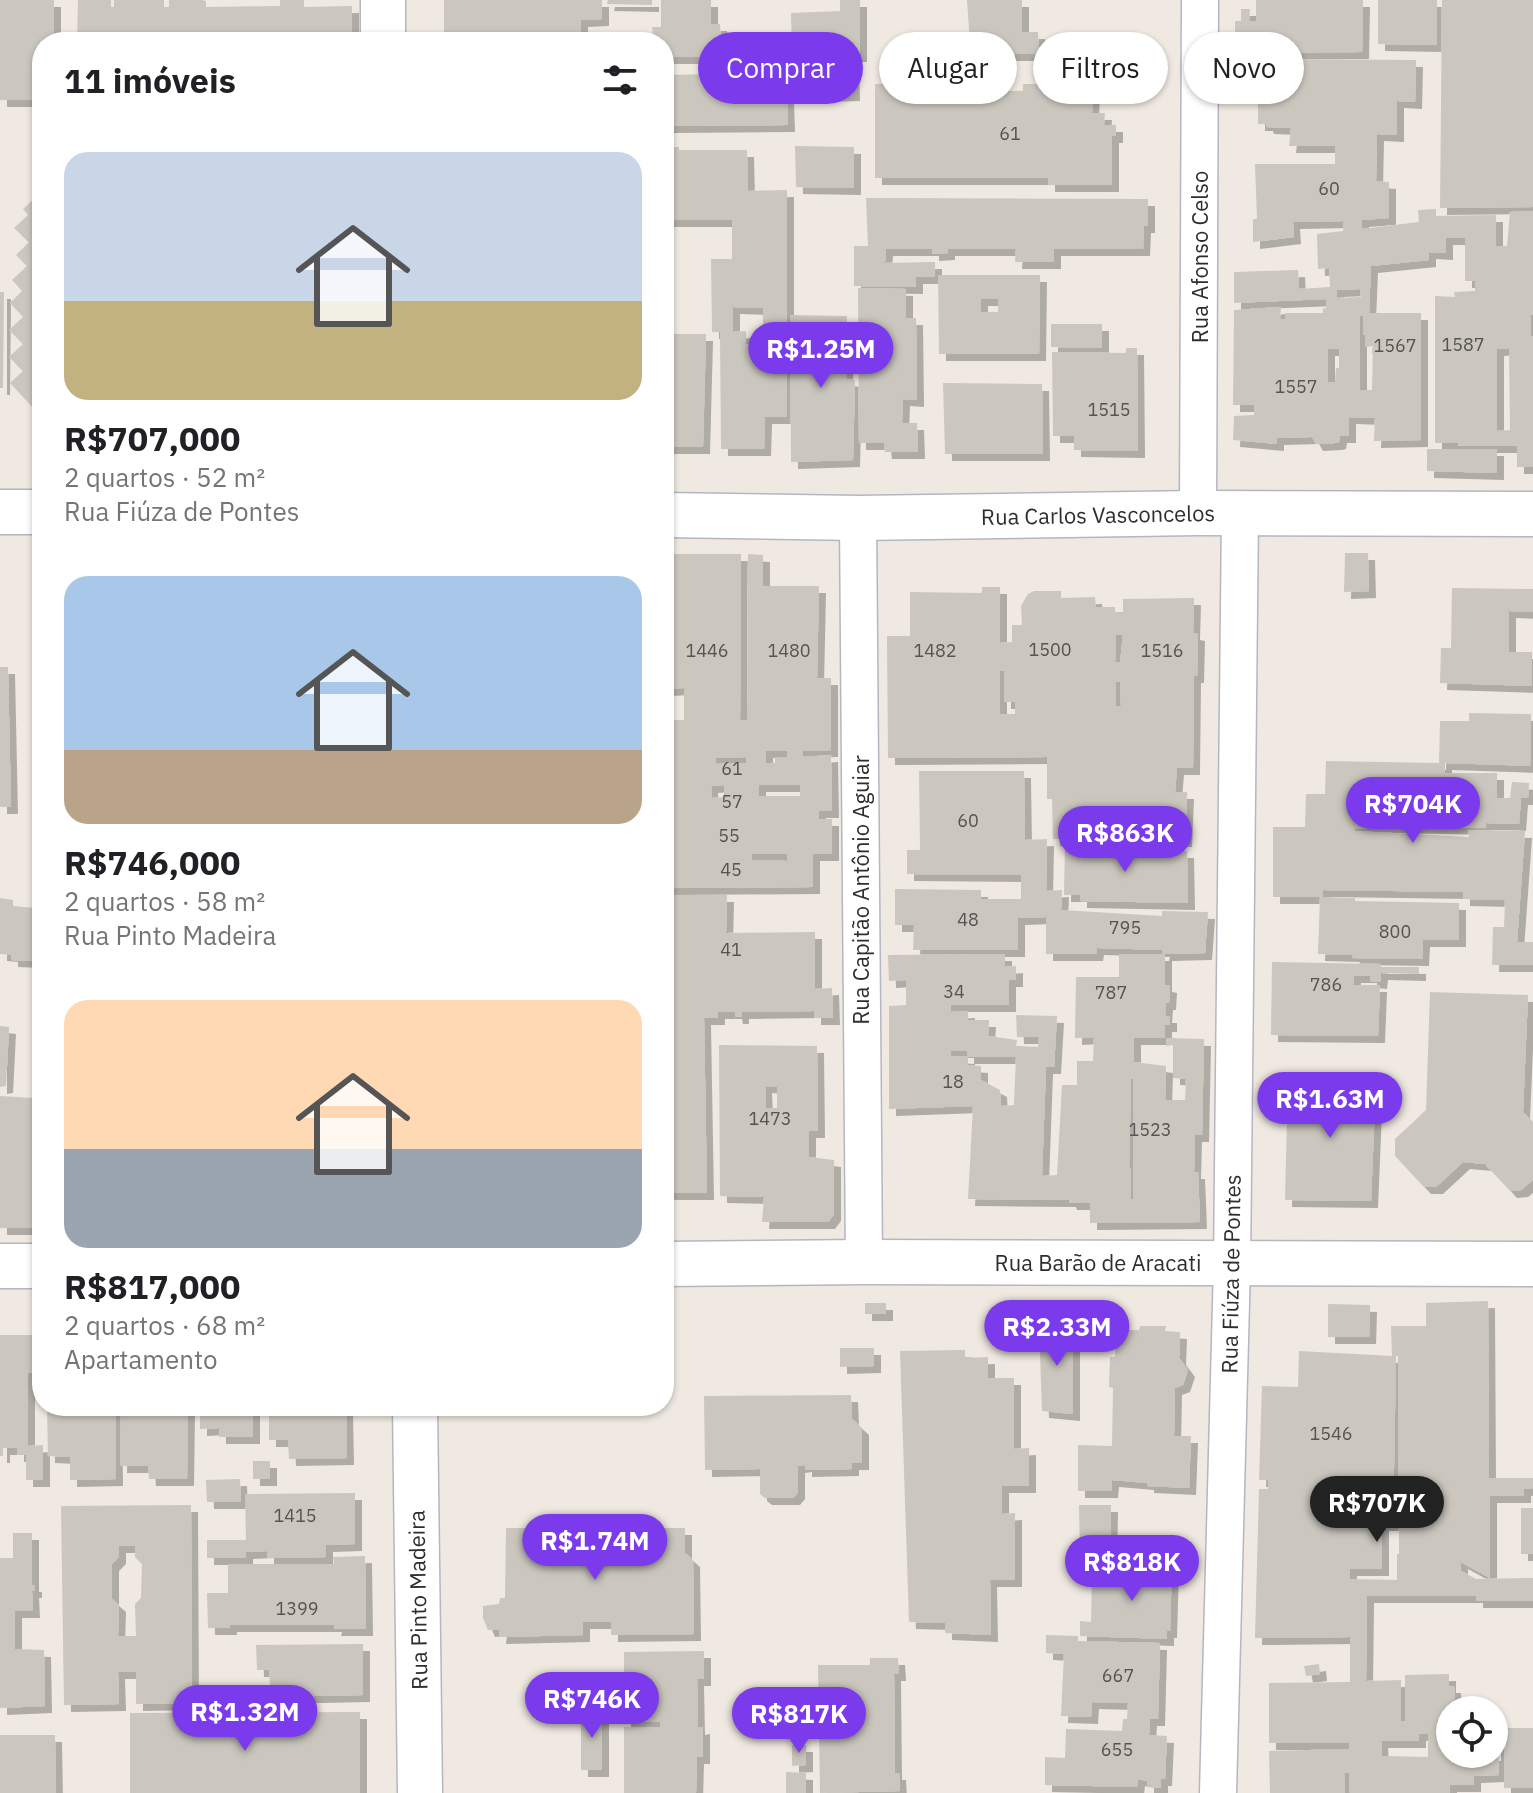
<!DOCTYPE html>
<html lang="pt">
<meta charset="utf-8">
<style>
:root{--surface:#fff;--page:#f2f2f2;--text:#202124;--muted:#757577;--accent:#7c3aed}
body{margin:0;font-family:"IBM Plex Sans",sans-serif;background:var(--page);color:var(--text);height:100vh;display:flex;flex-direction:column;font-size:30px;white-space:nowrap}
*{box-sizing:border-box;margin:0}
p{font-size:26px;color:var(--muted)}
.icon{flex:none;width:44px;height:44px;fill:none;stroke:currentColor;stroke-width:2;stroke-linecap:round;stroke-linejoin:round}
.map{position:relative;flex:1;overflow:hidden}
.side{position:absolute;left:32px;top:32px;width:642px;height:1384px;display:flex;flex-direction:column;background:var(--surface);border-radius:32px;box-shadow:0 2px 6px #0004}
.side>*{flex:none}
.hud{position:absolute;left:698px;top:32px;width:714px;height:72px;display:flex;gap:16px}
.buttons{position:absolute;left:1436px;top:1696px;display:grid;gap:16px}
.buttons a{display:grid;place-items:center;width:72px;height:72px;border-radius:50%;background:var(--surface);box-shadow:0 2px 6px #0004;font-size:40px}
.price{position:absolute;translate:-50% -68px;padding:0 18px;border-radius:28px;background:var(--accent);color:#fff;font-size:26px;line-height:52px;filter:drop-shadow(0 2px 4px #0008)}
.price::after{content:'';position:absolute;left:50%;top:48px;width:24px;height:18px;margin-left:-12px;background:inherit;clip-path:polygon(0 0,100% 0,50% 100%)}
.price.selected{background:#222;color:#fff}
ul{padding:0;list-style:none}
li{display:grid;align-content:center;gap:16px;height:424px;padding:0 32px}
li span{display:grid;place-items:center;height:248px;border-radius:24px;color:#555}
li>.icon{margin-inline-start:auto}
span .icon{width:144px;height:144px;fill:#fffc;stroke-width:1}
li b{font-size:34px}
h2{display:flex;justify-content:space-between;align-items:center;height:96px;padding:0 32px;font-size:34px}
.pill{padding:0 28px;border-radius:36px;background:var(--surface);box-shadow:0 2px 6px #0004;font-size:28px;line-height:72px}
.pill.selected{background:var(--accent);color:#fff}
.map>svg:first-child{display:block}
.building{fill:#cbc7bf;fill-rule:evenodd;filter:url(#shadow)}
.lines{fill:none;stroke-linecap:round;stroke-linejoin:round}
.minor-casing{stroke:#b4b7c1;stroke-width:39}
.tertiary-casing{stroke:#b4b7c1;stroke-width:47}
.secondary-casing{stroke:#b4b7c1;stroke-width:47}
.minor{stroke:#fff;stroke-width:36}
.tertiary{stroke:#fff;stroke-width:44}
.secondary{stroke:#fff;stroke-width:44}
.labels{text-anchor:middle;stroke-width:7;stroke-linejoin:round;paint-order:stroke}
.number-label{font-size:18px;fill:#555452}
.street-label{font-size:22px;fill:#2e2e2e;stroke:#fff}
</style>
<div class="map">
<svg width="1533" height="1793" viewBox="0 0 1533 1793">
<defs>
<filter id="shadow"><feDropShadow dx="7" dy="7" stdDeviation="0" flood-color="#0004"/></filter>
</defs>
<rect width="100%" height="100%" fill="#efe9e1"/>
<g class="building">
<polygon points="0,0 54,0 54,42 42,42 42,100 0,100"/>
<polygon points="78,0 111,0 111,7 114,8 114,0 164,0 164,7 169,7 169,0 203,0 206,1 206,7 280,6 280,0 304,0 304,7 352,6 352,42 77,42"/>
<polygon points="444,0 602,0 602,19 581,20 581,42 444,42"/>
<polygon points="608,0 652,0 652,5 607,4"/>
<polygon points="661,0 711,0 711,24 720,24 721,46 709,46 709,57 664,57 664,42 607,42 607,35 653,35 652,27 661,27"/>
<path d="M840 0H860V55H852L853 94 787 96 788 125 664 126V75L715 74 714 57 792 56 791 13 840 11ZM827 55V62L800 63 799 56Z"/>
<polygon points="967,0 1022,0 1022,32 1038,32 1039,54 997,54 998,44 970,44"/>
<polygon points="1256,0 1363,0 1362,52 1235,53 1235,21 1241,21 1241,9 1250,9 1249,21 1256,21"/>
<polygon points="1378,0 1437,0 1437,45 1378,44"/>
<polygon points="1442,0 1533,0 1533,207 1440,208"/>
<path d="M1277 59 1416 60 1415 102 1397 101V135L1377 134 1376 181 1389 182V218L1362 220V229L1419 222 1418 210 1436 209V216L1496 215V246H1507L1510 212 1533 211V315H1530L1531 336H1533V467H1517V446H1458V443H1435V296L1455 297 1454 292 1475 291V281H1465V238H1446V253L1429 252V260L1371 266 1369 313H1421V440L1374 441 1375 418 1349 417V436H1340L1339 442 1335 443 1316 444 1312 437 1277 438V444L1233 440 1234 416 1254 415V405H1233L1234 310 1281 307 1280 319H1285V313H1323V308L1326 309 1327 299 1234 303V272L1298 270 1299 289 1330 287 1329 268 1318 269 1317 234 1343 231 1344 221 1293 222 1294 237 1253 242V219H1257L1255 164H1335V146H1289L1291 128 1267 127 1266 124H1258V62H1276ZM1360 289 1361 297 1337 298V290ZM1360 316H1363V334L1366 335 1365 347 1373 346 1372 390H1360ZM1509 348 1510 430 1497 431V349ZM1328 349H1339V368H1336L1335 382H1328Z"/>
<polygon points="921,83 920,90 1023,91 1023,84 1060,84 1061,103 1072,103 1072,85 1093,84 1092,113 1105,113 1104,125 1116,125 1116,136 1112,136 1112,185 1048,185 1048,178 875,178 875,84"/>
<polygon points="795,146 854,147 854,188 796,187"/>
<path d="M664 147H679V150H747L748 191 787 190V417H765L764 449H721L720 332H712L711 259H732V220H664ZM733 307 763 308V344H746V331L733 332Z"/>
<polygon points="42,195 42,404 35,410 10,383 23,371 9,357 23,344 9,330 23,317 10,303 22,291 12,280 27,266 16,255 29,242 14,228 28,215 23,209 37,196"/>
<polygon points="866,198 1148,199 1148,226 1144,226 1143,249 1054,249 1054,262 1015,262 1016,249 948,249 948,253 932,254 932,249 886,249 885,263 935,262 935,277 916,277 916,287 854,286 854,246 868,246"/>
<path d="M938 275H1040L1039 354H939ZM981 299H998V312H981Z"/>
<polygon points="858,288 906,289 906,318 916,318 917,400 903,399 902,423 917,423 918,452 885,452 884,443 859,443"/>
<polygon points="0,292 4,292 3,388 0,388"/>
<polygon points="790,315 847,316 846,379 855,380 853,460 791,462"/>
<polygon points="1051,324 1102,324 1102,348 1051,347"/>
<polygon points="664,334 706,334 703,447 664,447"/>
<polygon points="1126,348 1137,348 1138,451 1074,450 1074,436 1053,436 1052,352 1126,353"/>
<polygon points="943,383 1042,384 1043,454 945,454"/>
<polygon points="1427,449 1497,449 1497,473 1427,471"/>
<polygon points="1345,553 1368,553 1369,591 1344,592"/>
<path d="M666 554H741L740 720H747L748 554 763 555V586H819L817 678H831V750L803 751V757L831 755 832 811H819L818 819H832V854H813V887L664 888V720H684V688L664 689ZM766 751H787V757H775V763H766ZM746 757V763L716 764V758ZM724 785V797L712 798 711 786ZM759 785H800V796H759ZM752 854H787V861L752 860Z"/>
<path d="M982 587H1000V643L1012 642V625H1022L1021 606 1028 594 1034 591H1061V598L1095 597 1096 607H1115V612H1123V599L1194 598 1193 633 1198 634 1197 676H1194L1193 768H1177L1175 792H1187L1185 840 1053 839 1052 799H1047V757L888 758 887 636H910V592L982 593ZM1116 635H1123L1120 663 1115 662ZM1000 671H1004V702H1015V714H1000ZM1116 682H1120L1121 706H1116Z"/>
<polygon points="1452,588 1533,589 1533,612 1509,611 1509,652 1532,652 1532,686 1440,683 1441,648 1451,648"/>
<polygon points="0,667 8,667 11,807 0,807"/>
<polygon points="1469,713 1531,714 1530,766 1445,763 1445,773 1497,773 1497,798 1510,798 1512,782 1529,783 1528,798 1521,798 1519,824 1486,823 1486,828 1381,826 1381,829 1355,828 1355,831 1469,837 1468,830 1525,831 1517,942 1533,942 1533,965 1492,965 1493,927 1504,927 1505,900 1463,899 1463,892 1323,890 1323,897 1355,898 1355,901 1459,903 1459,940 1423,940 1422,959 1352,958 1353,955 1318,954 1320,897 1273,897 1273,827 1305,827 1306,794 1325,794 1326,761 1439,763 1440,721 1469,721"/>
<path d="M919 771H1024L1025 840 1047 839 1046 891 1062 890 1061 910 1162 916V911L1208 912 1205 953 1165 954V985L1170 986 1169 1003H1166L1165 1016H1170V1025H1165V1038H1134V1062L1166 1066 1165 1100H1185L1186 1079 1173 1078V1045L1166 1046 1167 1038 1204 1039 1202 1135H1195L1194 1172H1198L1200 1222 1090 1223V1203H1070L1069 1200 968 1199 973 1106 889 1109V1006L906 1005V980L889 981 888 955 1005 954V967L1016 966V980H1009V1005H951V1012L968 1011V1020H989L988 1036 1017 1040 1016 1046 1038 1047 1039 1037H1017L1016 1015 1057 1016 1054 1067H1046L1042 1176 1057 1175 1062 1085H1077V1061H1093L1094 1037 1075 1038 1076 977H1119V954H1162L1163 950 1097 948 1096 954H1046V917L1018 918V950H913L914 925H895V889L981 890V899H1021V875L907 874V850H920ZM951 1051H967V1057H1016L1014 1105 1001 1106 1000 1090 981 1080V1066L968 1065V1057L951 1056ZM1131 1079H1133V1199H1131V1168L1129 1169Z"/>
<polygon points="1065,842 1106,843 1106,850 1187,851 1188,903 1080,901 1080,895 1064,895"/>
<polygon points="36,893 42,894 42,1071 34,1071 35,961 11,960 11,955 0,954 0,898 13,900 13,906 35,908"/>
<polygon points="664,895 727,895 726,933 815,932 815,989 832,988 833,1018 814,1018 814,1011 742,1012 742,1017 736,1017 735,1012 718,1012 718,1018 704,1018 707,1193 664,1193"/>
<polygon points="1272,962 1381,964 1381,967 1419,967 1419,974 1381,973 1380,982 1370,981 1370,976 1354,976 1353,985 1380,985 1378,1036 1271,1035"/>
<polygon points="1430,992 1528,995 1523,1112 1533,1122 1533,1180 1521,1190 1510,1191 1485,1164 1463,1162 1436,1187 1424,1187 1395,1156 1395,1139 1426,1110"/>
<polygon points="0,1026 9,1027 6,1086 0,1087"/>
<path d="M719 1045 817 1046 818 1131H809V1157L834 1160V1214L828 1222H762L764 1197 720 1196ZM765 1086 777 1087V1108H766Z"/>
<polygon points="1288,1078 1376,1081 1371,1201 1285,1200"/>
<polygon points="0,1096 33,1098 32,1228 0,1228"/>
<path d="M1488 1301 1489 1478H1533V1488L1524 1489V1496H1490V1578L1461 1562V1571L1476 1579 1533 1578V1601H1476V1596H1367L1366 1681 1401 1680V1721H1405V1675L1449 1674V1686H1454L1455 1710H1450V1754H1494V1729H1498L1499 1775 1474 1776V1785H1450V1793H1350L1349 1773H1344L1345 1793H1270L1269 1751 1349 1749V1743H1269V1683L1350 1682V1637L1255 1638 1259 1489H1268V1480H1259L1262 1386 1298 1387 1299 1351 1392 1356 1391 1326H1426V1303ZM1396 1356H1398L1399 1554H1397V1580L1350 1579V1569H1382V1524H1393ZM1428 1733V1757L1382 1756 1381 1741H1419V1734Z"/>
<rect x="865" y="1303" width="21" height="11"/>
<polygon points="1016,1303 1039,1303 1039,1322 1016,1323"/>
<polygon points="1328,1304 1370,1305 1369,1337 1328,1337"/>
<polygon points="1039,1326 1076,1326 1076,1340 1073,1341 1073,1414 1042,1411"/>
<polygon points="1140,1326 1166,1326 1165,1331 1180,1332 1179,1358 1188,1370 1183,1385 1175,1388 1174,1436 1191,1436 1189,1488 1147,1486 1147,1483 1112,1480 1111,1491 1078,1491 1078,1445 1112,1446 1113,1388 1109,1387 1110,1357 1115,1357 1116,1330 1139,1330"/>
<polygon points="0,1335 41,1335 42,1373 28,1373 28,1446 43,1445 43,1480 26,1480 26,1455 17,1455 17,1448 3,1448 3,1456 0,1456"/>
<polygon points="840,1348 874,1348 874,1366 840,1367"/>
<polygon points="965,1350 965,1358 988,1357 988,1378 1014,1378 1014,1449 1029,1448 1029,1486 1002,1486 1002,1514 1015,1513 1015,1580 990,1580 991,1635 945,1633 945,1623 909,1622 900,1351"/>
<polygon points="851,1395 852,1419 862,1428 862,1463 852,1463 852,1469 805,1470 805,1465 798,1466 798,1492 793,1498 765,1498 760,1494 760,1469 705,1470 704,1396"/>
<polygon points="47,1406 115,1406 116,1479 70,1480 70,1457 48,1456"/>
<polygon points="121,1406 188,1406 187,1479 149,1479 148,1466 120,1466"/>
<polygon points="200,1406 253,1406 253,1437 219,1437 219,1428 200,1429"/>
<polygon points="278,1406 346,1406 347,1458 289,1459 288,1440 269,1440 269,1408 278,1409"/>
<rect x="253" y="1461" width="17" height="18"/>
<polygon points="240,1479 241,1502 207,1502 206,1480"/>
<polygon points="355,1493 355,1544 326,1545 326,1557 267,1558 267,1551 246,1552 246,1558 207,1558 207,1540 246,1540 245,1494"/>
<path d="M191 1505 192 1703 136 1704V1672H118L119 1704 64 1705 61 1506ZM119 1546H135V1557L142 1564 141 1598 135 1604 136 1636H118L119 1605 112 1599V1564L119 1557Z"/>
<polygon points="1079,1505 1111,1505 1110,1560 1080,1559"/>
<rect x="1521" y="1508" width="12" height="46"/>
<polygon points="506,1528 685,1528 685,1553 693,1560 694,1634 611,1635 611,1622 583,1622 583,1635 499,1637 500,1629 488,1630 483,1618 483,1606 499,1604 500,1598 505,1598"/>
<polygon points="13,1533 32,1533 32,1585 35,1585 35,1591 32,1591 33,1611 15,1611 15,1649 44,1650 45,1706 0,1708 0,1558 13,1558"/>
<polygon points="365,1556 366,1629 334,1629 335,1625 230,1625 230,1628 208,1628 207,1593 228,1593 228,1564 334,1564 333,1557"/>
<polygon points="1132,1560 1172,1562 1170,1631 1167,1631 1167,1639 1080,1636 1080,1621 1091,1622 1092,1575 1131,1577"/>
<polygon points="1046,1635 1078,1636 1078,1641 1160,1643 1158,1719 1150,1719 1149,1735 1167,1736 1165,1779 1161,1779 1161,1788 1147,1787 1147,1781 1138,1779 1137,1787 1045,1785 1045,1757 1065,1758 1066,1729 1122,1731 1123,1719 1127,1719 1128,1703 1092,1702 1091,1717 1061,1716 1064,1654 1046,1653"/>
<polygon points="363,1644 363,1695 267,1697 266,1689 270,1688 269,1670 257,1670 256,1645"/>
<polygon points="704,1651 704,1679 697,1679 698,1728 703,1727 703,1757 697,1757 696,1793 624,1793 624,1727 660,1727 660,1722 624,1722 624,1652"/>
<polygon points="870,1658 898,1658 899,1674 894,1674 895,1773 899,1773 900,1791 820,1793 818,1665 870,1665"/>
<polygon points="1319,1664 1320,1674 1306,1676 1304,1666"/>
<rect x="581" y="1709" width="21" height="61"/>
<polygon points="360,1712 360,1793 130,1793 130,1713"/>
<rect x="1504" y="1728" width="29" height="60"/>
<polygon points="0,1735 55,1735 56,1793 0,1793"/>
<polygon points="792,1745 806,1745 806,1765 792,1766"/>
<polygon points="786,1772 806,1773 806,1793 786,1793"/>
</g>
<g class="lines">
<g class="minor-casing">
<g id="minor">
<polyline points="1198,513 1200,0"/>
<polyline points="858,518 864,1262"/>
<polyline points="1218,1793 1232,1265 1240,514"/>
</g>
</g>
<g class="tertiary-casing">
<g id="tertiary">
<polyline points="664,1264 864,1262 1533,1264"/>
<polyline points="0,1266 42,1266"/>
</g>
</g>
<g class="secondary-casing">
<g id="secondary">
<polyline points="383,42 383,0"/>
<polyline points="0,512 42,512"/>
<polyline points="664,515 858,518 1198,513 1533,514"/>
<polyline points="415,1406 420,1793"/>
</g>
</g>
<use href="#minor" class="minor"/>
<use href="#tertiary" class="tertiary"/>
<use href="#secondary" class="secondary"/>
</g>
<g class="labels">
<g class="number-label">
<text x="1010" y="140">61</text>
<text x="1329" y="195">60</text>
<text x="1463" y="351">1587</text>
<text x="1395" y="352">1567</text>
<text x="1296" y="393">1557</text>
<text x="1109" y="416">1515</text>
<text x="1050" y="656">1500</text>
<text x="707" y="657">1446</text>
<text x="789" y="657">1480</text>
<text x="935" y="657">1482</text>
<text x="1162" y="657">1516</text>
<text x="732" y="775">61</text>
<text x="732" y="808">57</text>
<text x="968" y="827">60</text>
<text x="729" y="842">55</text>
<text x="731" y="876">45</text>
<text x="968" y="926">48</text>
<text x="1125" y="934">795</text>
<text x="1395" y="938">800</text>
<text x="731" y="956">41</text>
<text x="1326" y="991">786</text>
<text x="954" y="998">34</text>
<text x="1111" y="999">787</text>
<text x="953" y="1088">18</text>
<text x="770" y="1125">1473</text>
<text x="1150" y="1136">1523</text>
<text x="1331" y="1440">1546</text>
<text x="295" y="1522">1415</text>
<text x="297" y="1615">1399</text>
<text x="1118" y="1682">667</text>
<text x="1117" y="1756">655</text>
</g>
<g class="street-label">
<text transform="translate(1200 257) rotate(-90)" y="8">Rua Afonso Celso</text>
<text transform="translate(1098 515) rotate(-1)" y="8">Rua Carlos Vasconcelos</text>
<text transform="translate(861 890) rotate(-90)" y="8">Rua Capitão Antônio Aguiar</text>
<text x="1098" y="1271">Rua Barão de Aracati</text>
<text transform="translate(1231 1274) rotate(-89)" y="8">Rua Fiúza de Pontes</text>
<text transform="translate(418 1600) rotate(-91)" y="8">Rua Pinto Madeira</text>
</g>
</g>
</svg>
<div class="buttons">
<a><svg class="icon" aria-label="locate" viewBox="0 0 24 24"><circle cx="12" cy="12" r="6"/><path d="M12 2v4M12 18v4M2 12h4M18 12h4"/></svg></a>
</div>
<b class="price" style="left:821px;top:390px">R$1.25M</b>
<b class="price" style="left:1413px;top:845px">R$704K</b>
<b class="price" style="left:1125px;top:874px">R$863K</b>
<b class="price" style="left:1330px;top:1140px">R$1.63M</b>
<b class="price" style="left:1057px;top:1368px">R$2.33M</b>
<b class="price selected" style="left:1377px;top:1544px">R$707K</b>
<b class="price" style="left:595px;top:1582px">R$1.74M</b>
<b class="price" style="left:1132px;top:1603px">R$818K</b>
<b class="price" style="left:592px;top:1740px">R$746K</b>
<b class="price" style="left:245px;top:1753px">R$1.32M</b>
<b class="price" style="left:799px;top:1755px">R$817K</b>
<div class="hud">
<a class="pill selected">Comprar</a>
<a class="pill">Alugar</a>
<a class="pill">Filtros</a>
<a class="pill">Novo</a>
</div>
<section class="side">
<h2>11 imóveis<svg class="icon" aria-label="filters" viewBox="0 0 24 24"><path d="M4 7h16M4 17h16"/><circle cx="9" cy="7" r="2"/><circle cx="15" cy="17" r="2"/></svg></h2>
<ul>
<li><span style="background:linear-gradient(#c9d6e8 60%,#c2b280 0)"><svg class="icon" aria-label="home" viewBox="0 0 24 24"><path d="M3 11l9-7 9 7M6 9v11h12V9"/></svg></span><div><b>R$707,000</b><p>2 quartos · 52 m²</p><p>Rua Fiúza de Pontes</p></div></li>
<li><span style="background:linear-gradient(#a9c7e8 70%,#b9a48a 0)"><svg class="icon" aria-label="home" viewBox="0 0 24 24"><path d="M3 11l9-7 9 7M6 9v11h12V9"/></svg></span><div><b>R$746,000</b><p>2 quartos · 58 m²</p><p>Rua Pinto Madeira</p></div></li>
<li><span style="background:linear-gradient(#ffd9b3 60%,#9aa5b1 0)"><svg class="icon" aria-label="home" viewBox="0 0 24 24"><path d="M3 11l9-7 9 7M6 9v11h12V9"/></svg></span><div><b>R$817,000</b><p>2 quartos · 68 m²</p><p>Apartamento</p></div></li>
</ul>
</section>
</div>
